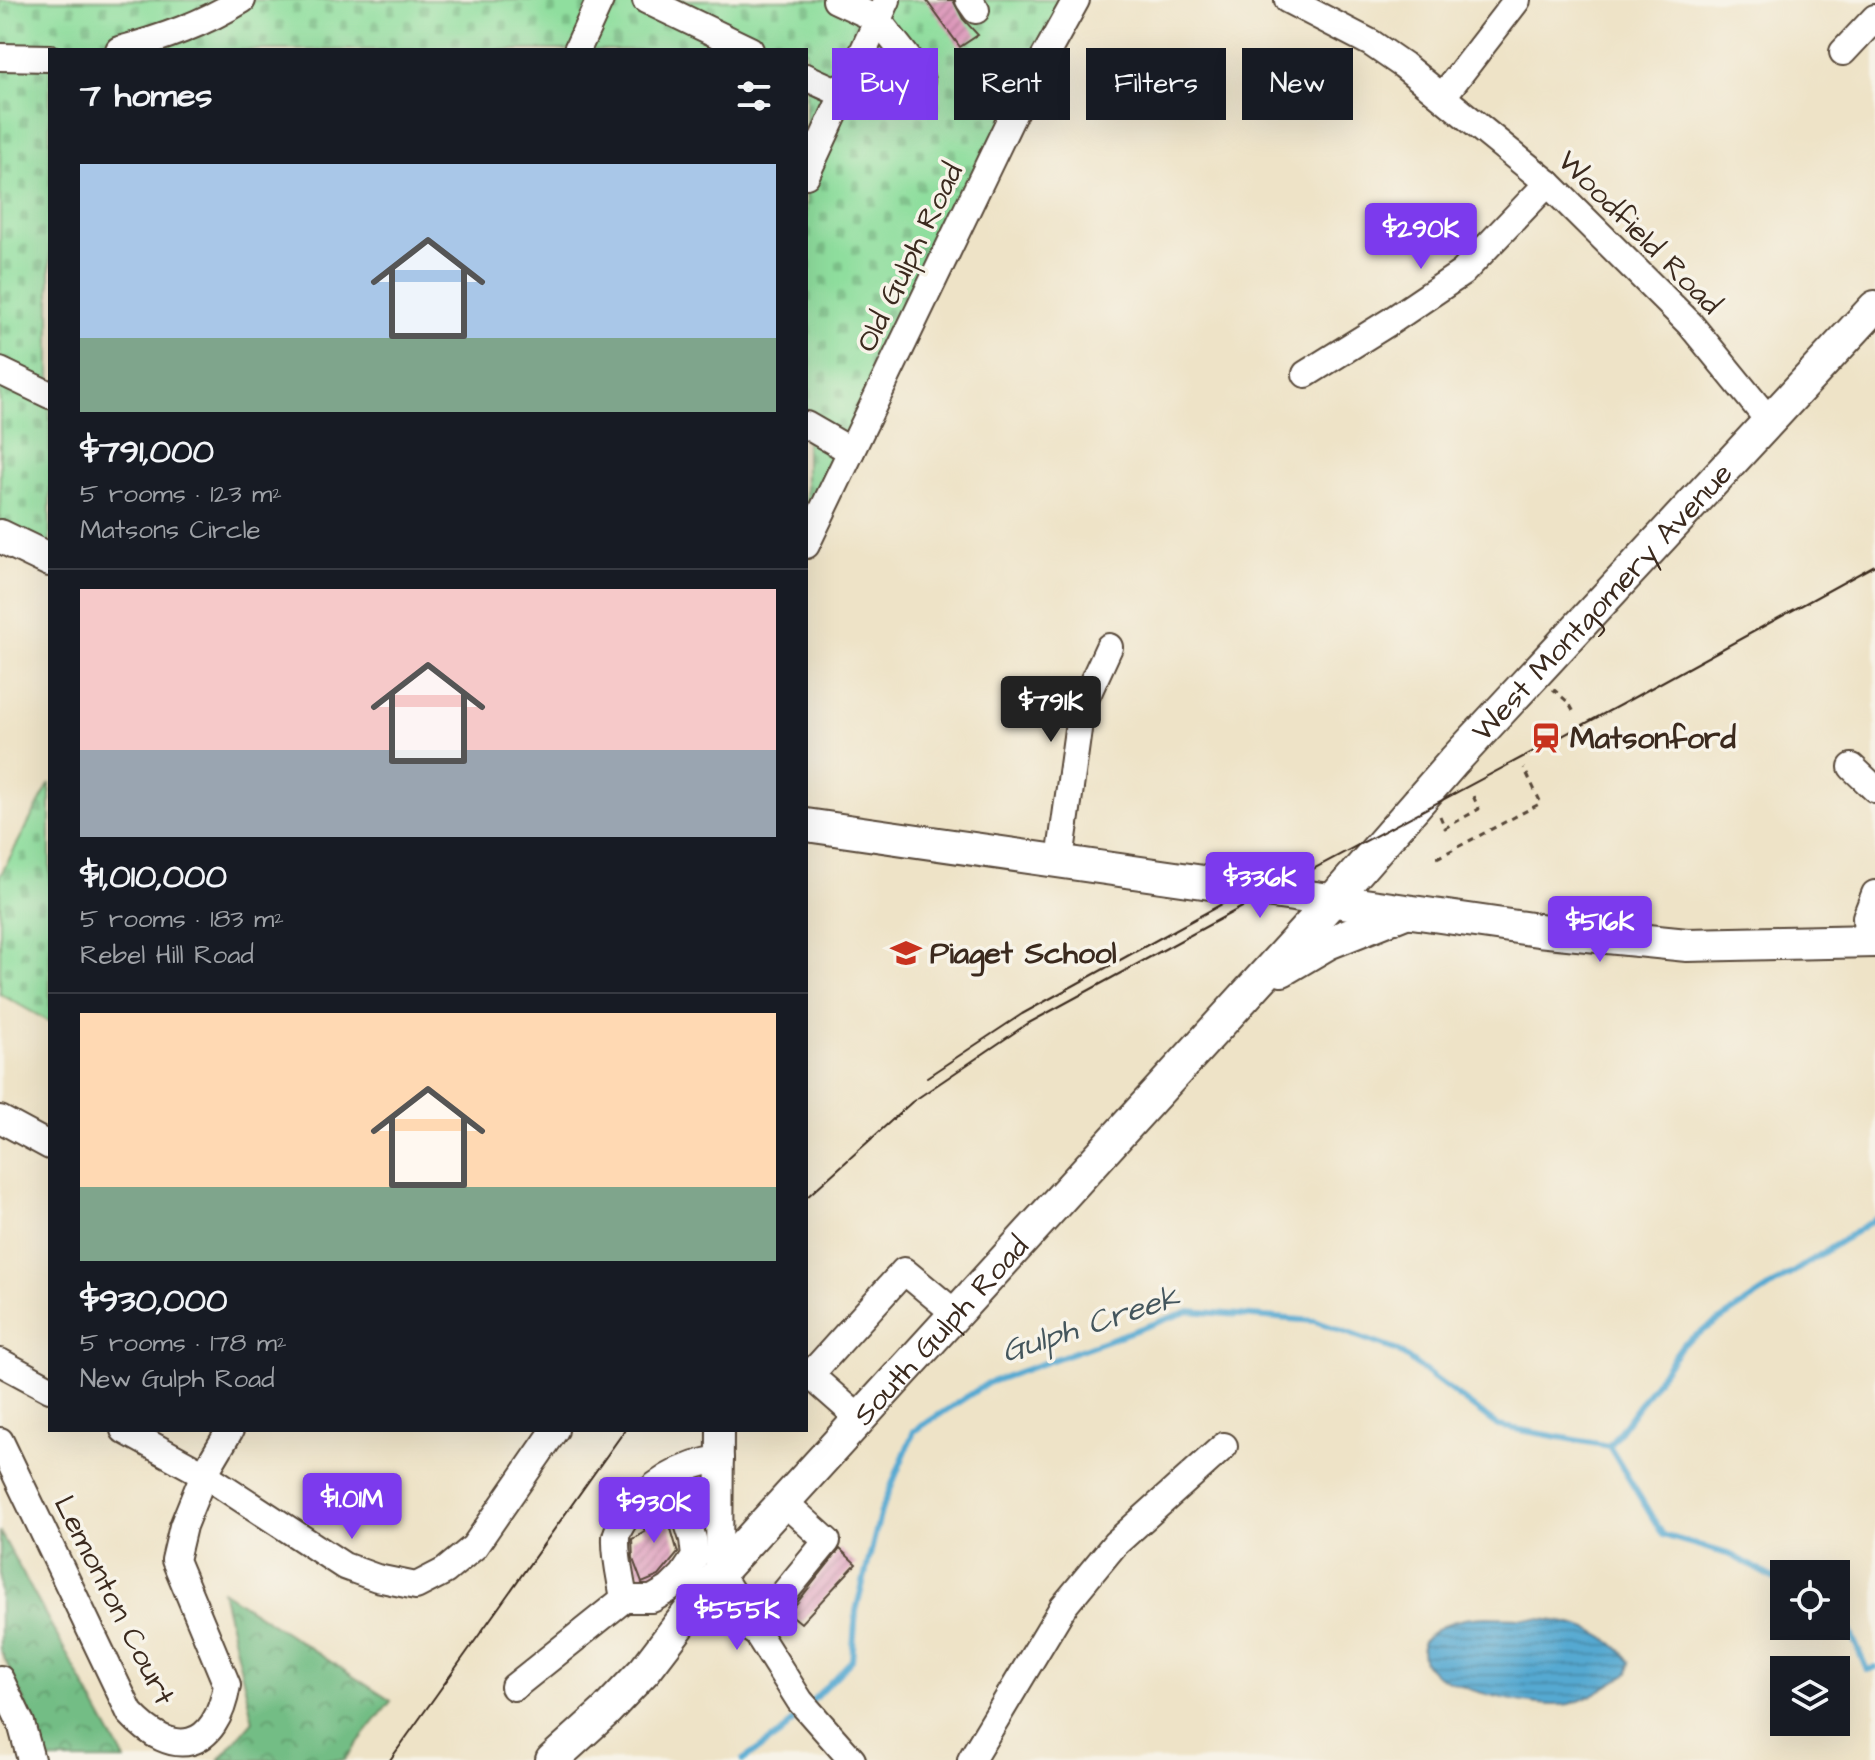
<!DOCTYPE html>
<meta charset="utf-8">
<style>
:root{--surface:#171b24;--page:#242831;--text:#f1f3f6;--muted:#9ea1a6;--line:#363941;--accent:#7c3aed}
body{margin:0;font-family:"Architects Daughter",sans-serif;background:var(--page);color:var(--text);height:100vh;display:flex;flex-direction:column;font-size:30px;white-space:nowrap}
*{box-sizing:border-box;margin:0}
p{font-size:26px;color:var(--muted)}
.icon{flex:none;width:44px;height:44px;fill:none;stroke:currentColor;stroke-width:2;stroke-linecap:round;stroke-linejoin:round}
.map{position:relative;flex:1;overflow:hidden}
.sheet{position:absolute;left:48px;top:48px;width:760px;height:1384px;display:flex;flex-direction:column;background:var(--surface);border-radius:0px;box-shadow:0 8px 32px #0002}
.sheet>*{flex:none}
.guide{position:absolute;left:832px;top:48px;width:760px;height:72px;display:flex;gap:16px}
.controls{position:absolute;left:1770px;top:1560px;display:grid;gap:16px}
.controls a{display:grid;place-items:center;width:80px;height:80px;border-radius:0px;background:var(--surface);box-shadow:0 8px 32px #0002;font-size:40px}
.price{position:absolute;translate:-50% -68px;padding:0 18px;border-radius:8px;background:var(--accent);color:#fff;font-size:26px;line-height:52px;filter:drop-shadow(0 2px 4px #0008)}
.price::after{content:'';position:absolute;left:50%;top:48px;width:24px;height:18px;margin-left:-12px;background:inherit;clip-path:polygon(0 0,100% 0,50% 100%)}
.price.current{background:#222;color:#fff}
ul{padding:0;list-style:none}
li{display:grid;align-content:center;gap:16px;height:424px;padding:0 32px}
li+li{border-top:2px solid var(--line)}
li span{display:grid;place-items:center;height:248px;border-radius:0px;color:#555}
li>.icon{margin-inline-start:auto}
span .icon{width:144px;height:144px;fill:#fffc;stroke-width:1}
li b{font-size:34px}
h2{display:flex;justify-content:space-between;align-items:center;height:96px;padding:0 32px;font-size:34px}
.chip{padding:0 28px;border-radius:0px;background:var(--surface);box-shadow:0 8px 32px #0002;font-size:28px;line-height:72px}
.chip.current{background:var(--accent);color:#fff}
.map>svg:first-child{display:block}
.forest{fill:url(#forest-crowns);stroke:#577452;stroke-width:2}
.cemetery{fill:url(#cemetery-stones);stroke:#65845e;stroke-width:2}
.water{fill:url(#water-rules);stroke:#486a78;stroke-width:2}
.lines{fill:none;stroke-linecap:round;stroke-linejoin:round}
.stream{stroke:#55a9d1;stroke-width:6}
.building{fill:url(#building-hatch)}
.minor-casing{stroke:#564637;stroke-width:30}
.major-casing{stroke:#564637;stroke-width:36}
.path{stroke:#564637;stroke-width:3;stroke-dasharray:6 6;stroke-linecap:butt}
.minor{stroke:#fff;stroke-width:26}
.major{stroke:#fff;stroke-width:32}
.tram{stroke:#3b2a1e;stroke-width:2}
.labels{text-anchor:middle;stroke-width:7;stroke-linejoin:round;paint-order:stroke}
.street-label{font-size:30px;fill:#3b2a1e;stroke:#f7f3e8}
.poi-label{font-size:30px;font-weight:bold;fill:#3b2a1e;stroke:#f7f3e8;text-anchor:start}
.water-label{font-size:32px;font-style:italic;fill:#44565d;stroke:#f7f3e8}
</style>
<div class="map">
<svg width="1875" height="1760" viewBox="0 0 1875 1760">
<defs>
<pattern id="forest-crowns" width="20" height="18" patternUnits="userSpaceOnUse" patternTransform="scale(2)"><rect width="20" height="18" fill="#73bd85"/><path d="M2 6a3 3 0 1 1 6 0M12 15a3 3 0 1 1 6 0" fill="none" stroke="#609a6c"/></pattern>
<pattern id="cemetery-stones" width="16" height="16" patternUnits="userSpaceOnUse" patternTransform="scale(2)"><rect width="16" height="16" fill="#8fde9e"/><path d="M2 7V4a2 2 0 0 1 4 0v3zM10 15v-3a2 2 0 0 1 4 0v3z" fill="#7cbf88"/></pattern>
<pattern id="water-rules" width="6" height="5" patternUnits="userSpaceOnUse" patternTransform="scale(2)"><rect width="6" height="5" fill="#55a9d1"/><path d="M0 2.5h6" fill="none" stroke="#488aa9"/></pattern>
<pattern id="building-hatch" width="6" height="6" patternUnits="userSpaceOnUse" patternTransform="scale(2)"><rect width="6" height="6" fill="#db93b8"/><path d="M-1 1l2-2M0 6l6-6M5 7l2-2" fill="none" stroke="#b37895"/></pattern>
</defs>
<rect width="100%" height="100%" fill="#f7f3e8"/>
<filter id="ink" filterUnits="userSpaceOnUse"><feTurbulence type="fractalNoise" baseFrequency=".0125" numOctaves="2"/><feDisplacementMap in="SourceGraphic" scale="16" xChannelSelector="R" yChannelSelector="G"/><feConvolveMatrix kernelMatrix="1 2 1 2 8 2 1 2 1" color-interpolation-filters="sRGB"/></filter>
<filter id="wash" filterUnits="userSpaceOnUse"><feTurbulence type="fractalNoise" baseFrequency=".006" numOctaves="4" result="noise"/><feDisplacementMap in="SourceGraphic" scale="32" xChannelSelector="R" yChannelSelector="G"/><feGaussianBlur stdDeviation="1.8" result="paint"/><feColorMatrix in="noise" values="0 0 0 0 0 0 0 0 0 0 0 0 0 0 0 0 0 1.4 0 .05"/><feComposite in="paint" operator="in"/></filter>
<g filter="url(#wash)">
<rect width="100%" height="100%" fill="#eee3c7"/>
<g class="forest">
<polygon points="0,1532 125,1760 41,1760 38,1732 0,1649"/>
<polygon points="222,1591 391,1701 344,1760 219,1760 253,1721"/>
</g>
<g class="cemetery">
<polygon points="0,0 1076,0 806,545 806,50 50,50 50,560 0,536"/>
<polygon points="50,783 50,1022 0,994 0,876"/>
</g>
<path class="water" d="M1486 1617C1539 1619 1596 1615 1631 1662L1629 1673C1610 1684 1590 1699 1569 1704 1542 1710 1437 1689 1424 1662 1422 1657 1422 1649 1422 1643 1439 1622 1459 1618 1486 1617Z"/>
<g class="lines">
<g class="stream">
<polyline points="1609,1446 1683,1344 1875,1219"/>
<polyline points="1836,1617 1847,1624 1867,1670 1875,1668"/>
<polyline points="810,1703 852,1660 856,1611 881,1511 914,1431 988,1383 1189,1311 1315,1321 1398,1351 1498,1426 1609,1446 1663,1535 1731,1555 1784,1584"/>
<polyline points="743,1760 782,1733 802,1711"/>
</g>
</g>
<g id="blocks">
<g class="building">
<polygon points="926,0 953,0 963,19 978,35 960,47"/>
<polygon points="663,1501 678,1553 659,1576 642,1583 633,1559 632,1539 645,1532 642,1522"/>
<polygon points="840,1549 856,1564 801,1623 789,1613"/>
</g>
</g>
</g>
<g filter="url(#ink)">
<use href="#blocks" fill-opacity="0" stroke="#564637" stroke-width="2"/>
<g class="lines">
<g class="minor-casing">
<g id="minor">
<polyline points="646,0 750,50"/>
<polyline points="969,0 976,10"/>
<polyline points="1288,0 1371,43 1403,65 1548,183 1690,324 1770,422"/>
<path d="M119 50C163 38 203 24 242 0"/>
<polyline points="577,50 600,0"/>
<polyline points="1843,52 1875,18"/>
<polyline points="0,57 50,58"/>
<path d="M806 77C837 92 896 121 921 81L917 70 877 19 836 0"/>
<polyline points="1443,96 1517,0"/>
<polyline points="806,175 887,0"/>
<polyline points="0,371 50,395"/>
<polyline points="1306,374 1391,321 1462,273 1548,183"/>
<polyline points="806,425 851,451"/>
<polyline points="806,545 1014,112 1076,0"/>
<polyline points="1852,767 1875,789"/>
<polyline points="1060,860 1081,708 1109,647"/>
<polyline points="1867,941 1866,917 1875,894"/>
<polyline points="0,1119 50,1146"/>
<polyline points="0,1362 50,1389"/>
<polyline points="806,1375 810,1375 860,1419"/>
<polyline points="810,1375 904,1271 956,1314"/>
<polyline points="124,1430 204,1474 344,1566 377,1578 416,1586 445,1571 474,1547 555,1430"/>
<polyline points="720,1430 719,1573 800,1701 852,1760"/>
<path d="M0 1441 130 1713C173 1760 216 1751 227 1685L175 1560 183 1526 204 1474 230 1430"/>
<path d="M624 1599C621 1579 615 1557 616 1537 617 1530 623 1522 627 1515 649 1484 683 1464 720 1459"/>
<polyline points="753,1631 827,1541 784,1502"/>
<polyline points="0,1679 21,1723 31,1760"/>
<polyline points="514,1687 624,1599 652,1599 669,1589 683,1575 695,1557 693,1539 679,1495 681,1473"/>
<polyline points="971,1760 1063,1607 1115,1544 1224,1446"/>
</g>
</g>
<g class="major-casing">
<g id="major">
<polyline points="0,536 50,560"/>
<polyline points="806,825 1538,930 1687,945 1875,941"/>
<polyline points="1282,970 1328,943 1403,913"/>
<path id="s1" d="M552 1760 605 1712 645 1670 719 1573 1331 902 1454 761 1875 307"/>
</g>
</g>
<g class="path">
<polyline points="1553,689 1569,703 1574,712"/>
<polyline points="1440,816 1445,828 1479,809 1473,796"/>
<polyline points="1437,858 1541,803 1524,768"/>
</g>
<use href="#minor" class="minor"/>
<use href="#major" class="major"/>
<g class="tram">
<polyline points="927,1077 1022,1014 1251,888"/>
<polyline points="806,1198 912,1102 1027,1024 1231,913 1622,704 1875,565"/>
<polyline points="390,1760 625,1430"/>
</g>
</g>
</g>
<defs>
<g id="station-bare" transform="scale(2.4)"><path d="M-3-6H3Q5-6 5-4V2Q5 4 3 4L4.5 6H3L1.5 4h-3L-3 6H-4.5L-3 4Q-5 4-5 2V-4Q-5-6-3-6ZM-3.5-4v3h7v-3ZM-3.5 1v1.5H-2V1ZM2 1v1.5H3.5V1Z" fill="#c8321e" stroke="#f7f3e8" stroke-width="2.5" paint-order="stroke"/></g>
<g id="school-bare" transform="scale(2.4)"><path d="M0-5L7-2L0 1L-7-2ZM-4 1L0 2.5L4 1V4Q0 6-4 4Z" fill="#c8321e" stroke="#f7f3e8" stroke-width="2.5" paint-order="stroke"/></g>
</defs>
<g fill-rule="evenodd">
<use href="#station-bare" x="1546" y="738"/>
<use href="#school-bare" x="906" y="953"/>
</g>
<g class="labels">
<g class="street-label">
<text transform="translate(1640 232) rotate(45)" y="10">Woodfield Road</text>
<text transform="translate(909 257) rotate(-64)" y="10">Old Gulph Road</text>
<text dy="10" stroke="none"><textPath href="#s1" startOffset="1564">West Montgomery Avenue</textPath></text>
<text dy="10" stroke="none"><textPath href="#s1" startOffset="580">South Gulph Road</textPath></text>
<text transform="translate(115 1600) rotate(63)" y="10">Lemonton Court</text>
</g>
<g class="poi-label">
<text x="1570" y="748">Matsonford</text>
<text x="930" y="963">Piaget School</text>
</g>
<g class="water-label">
<text transform="translate(1090 1323) rotate(-18)" y="11">Gulph Creek</text>
</g>
</g>
</svg>
<div class="controls">
<a><svg class="icon" aria-label="locate" viewBox="0 0 24 24"><circle cx="12" cy="12" r="6"/><path d="M12 2v4M12 18v4M2 12h4M18 12h4"/></svg></a>
<a><svg class="icon" aria-label="layers" viewBox="0 0 24 24"><path d="M12 4l9 5-9 5-9-5zM3 14l9 5 9-5"/></svg></a>
</div>
<b class="price" style="left:1421px;top:271px">$290K</b>
<b class="price current" style="left:1051px;top:744px">$791K</b>
<b class="price" style="left:1260px;top:920px">$336K</b>
<b class="price" style="left:1600px;top:964px">$516K</b>
<b class="price" style="left:352px;top:1541px">$1.01M</b>
<b class="price" style="left:654px;top:1545px">$930K</b>
<b class="price" style="left:737px;top:1652px">$555K</b>
<div class="guide">
<a class="chip current">Buy</a>
<a class="chip">Rent</a>
<a class="chip">Filters</a>
<a class="chip">New</a>
</div>
<section class="sheet">
<h2>7 homes<svg class="icon" aria-label="filters" viewBox="0 0 24 24"><path d="M4 7h16M4 17h16"/><circle cx="9" cy="7" r="2"/><circle cx="15" cy="17" r="2"/></svg></h2>
<ul>
<li><span style="background:linear-gradient(#a9c7e8 70%,#7fa58c 0)"><svg class="icon" aria-label="home" viewBox="0 0 24 24"><path d="M3 11l9-7 9 7M6 9v11h12V9"/></svg></span><div><b>$791,000</b><p>5 rooms · 123 m²</p><p>Matsons Circle</p></div></li>
<li><span style="background:linear-gradient(#f6c9c9 65%,#9aa5b1 0)"><svg class="icon" aria-label="home" viewBox="0 0 24 24"><path d="M3 11l9-7 9 7M6 9v11h12V9"/></svg></span><div><b>$1,010,000</b><p>5 rooms · 183 m²</p><p>Rebel Hill Road</p></div></li>
<li><span style="background:linear-gradient(#ffd9b3 70%,#7fa58c 0)"><svg class="icon" aria-label="home" viewBox="0 0 24 24"><path d="M3 11l9-7 9 7M6 9v11h12V9"/></svg></span><div><b>$930,000</b><p>5 rooms · 178 m²</p><p>New Gulph Road</p></div></li>
</ul>
</section>
</div>
